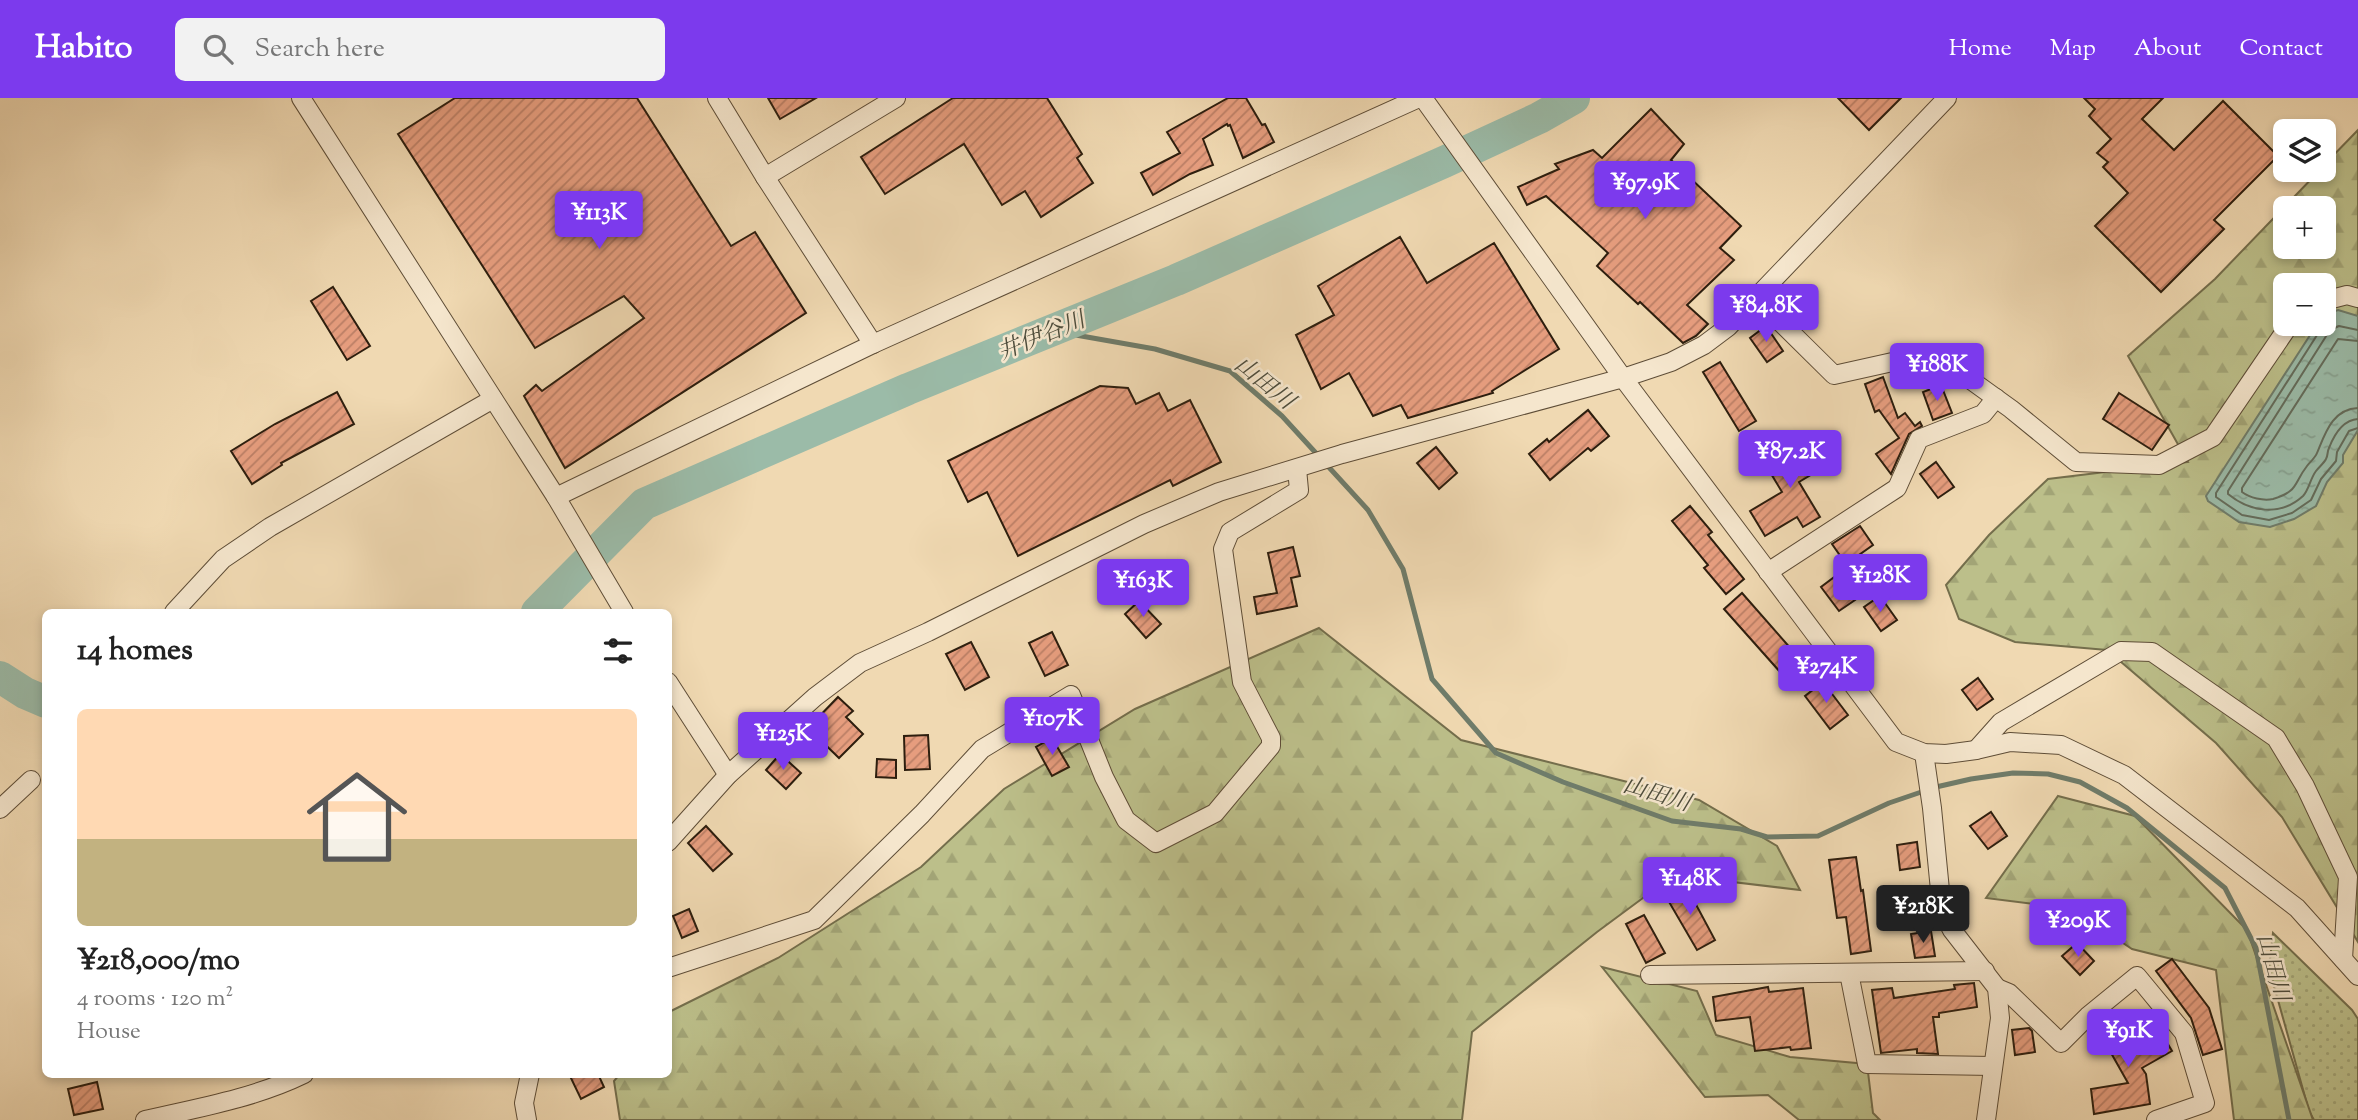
<!DOCTYPE html>
<meta charset="utf-8">
<style>
:root{--surface:#fff;--page:#f2f2f2;--text:#222;--muted:#767676;--line:#e0e0e0;--accent:#7c3aed}
body{margin:0;font-family:"Sorts Mill Goudy","Noto Serif JP",serif;background:var(--page);color:var(--text);height:100vh;display:flex;flex-direction:column;font-size:26px;white-space:nowrap}
*{box-sizing:border-box;margin:0}
p{font-size:23px;color:var(--muted)}
.icon{flex:none;width:38px;height:38px;fill:none;stroke:currentColor;stroke-width:2;stroke-linecap:round;stroke-linejoin:round}
.map{position:relative;flex:1;overflow:hidden}
.side{position:absolute;left:42px;top:511px;width:630px;height:469px;display:flex;flex-direction:column;background:var(--surface);border-radius:10px;box-shadow:0 4px 10px #0003}
.side>*{flex:none}
.controls{position:absolute;left:2273px;top:21px;display:grid;gap:14px}
.controls a{display:grid;place-items:center;width:63px;height:63px;border-radius:10px;background:var(--surface);box-shadow:0 4px 10px #0003;font-size:35px}
.price{position:absolute;translate:-50% -60px;padding:0 16px;border-radius:7px;background:var(--accent);color:#fff;font-size:23px;line-height:46px;filter:drop-shadow(0 2px 4px #0008)}
.price::after{content:'';position:absolute;left:50%;top:42px;width:21px;height:16px;margin-left:-10px;background:inherit;clip-path:polygon(0 0,100% 0,50% 100%)}
.price.selected{background:#222;color:#fff}
ul{padding:0;list-style:none}
li{display:grid;align-content:center;gap:14px;height:371px;padding:0 35px}
li+li{border-top:2px solid var(--line)}
li span{display:grid;place-items:center;height:217px;border-radius:10px;color:#555}
li>.icon{margin-inline-start:auto}
span .icon{width:126px;height:126px;fill:#fffc;stroke-width:1}
li b{font-size:30px}
h2{display:flex;justify-content:space-between;align-items:center;height:84px;padding:0 35px;font-size:30px}
header{display:flex;align-items:center;gap:42px;box-sizing:border-box;height:98px;padding:0 35px;background:var(--accent);color:#fff}
header strong{font-size:33px}
nav{display:flex;gap:38px;margin-inline-start:auto;font-size:24px}
.search{width:490px;height:63px;background:var(--page);display:flex;align-items:center;gap:18px;box-sizing:border-box;padding:0 24px;border-radius:10px;color:var(--muted);font-size:26px}
.map>svg:first-child{display:block}
.grass{fill:url(#grass-dots);stroke:#746e4c;stroke-width:2}
.forest{fill:url(#forest-firs);stroke:#746e4c;stroke-width:2;fill-rule:evenodd}
.water{fill:url(#water-ripples);stroke:#6f7c6a;stroke-width:2}
.lines{fill:none;stroke-linecap:round;stroke-linejoin:round}
.shore{stroke:#646c5b;stroke-width:2}
.stream{stroke:#6f7c6a;stroke-width:5}
.river{stroke:#9bbba8;stroke-width:32}
.building{fill:url(#building-hatch);stroke:#2d1e0e;stroke-width:2}
.minor-casing{stroke:#5e4d37;stroke-width:20}
.minor{stroke:#f5e6cd;stroke-width:18}
.labels{text-anchor:middle;stroke-width:5;stroke-linejoin:round;paint-order:stroke}
.water-label{font-size:23px;font-style:italic;fill:#4e4d3c;stroke:#f5e6cd}
</style>
<header>
<strong>Habito</strong>
<div class="search"><svg class="icon" aria-label="search" viewBox="0 0 24 24"><circle cx="10" cy="10" r="6"/><path d="M15 15l6 6"/></svg>Search here</div>
<nav><a>Home</a><a>Map</a><a>About</a><a>Contact</a></nav>
</header>
<div class="map">
<svg width="2358" height="1022" viewBox="0 0 2358 1022">
<defs>
<pattern id="grass-dots" width="8" height="8" patternUnits="userSpaceOnUse" patternTransform="scale(1.75)"><rect width="8" height="8" fill="#bcbf8a"/><path d="M2 2h.1M6 6h.1" fill="none" stroke="#a2a476" stroke-width="1.8" stroke-linecap="round"/></pattern>
<pattern id="forest-firs" width="22" height="20" patternUnits="userSpaceOnUse" patternTransform="scale(1.75)"><rect width="22" height="20" fill="#bcbf8a"/><path d="M5 1l3.5 6h-7zM16 11l3.5 6h-7z" fill="#a2a476"/></pattern>
<pattern id="water-ripples" width="26" height="14" patternUnits="userSpaceOnUse" patternTransform="scale(1.75)"><rect width="26" height="14" fill="#9bbba8"/><path d="M2 4q2-2 4 0t4 0M15 11q2-2 4 0t4 0" fill="none" stroke="#86a08f"/></pattern>
<pattern id="building-hatch" width="6" height="6" patternUnits="userSpaceOnUse" patternTransform="scale(1.75)"><rect width="6" height="6" fill="#e69d7e"/><path d="M-1 1l2-2M0 6l6-6M5 7l2-2" fill="none" stroke="#bb7f66"/></pattern>
</defs>
<rect width="100%" height="100%" fill="#f0d9b2"/>
<filter id="stains"><feTurbulence type="fractalNoise" baseFrequency=".00286" numOctaves="4"/><feColorMatrix values="0 0 0 0 .2 0 0 0 0 .09 0 0 0 0 .02 0 0 0 .5 -.17"/></filter>
<radialGradient id="worn" r=".72"><stop offset=".6" stop-color="#630" stop-opacity="0"/><stop offset="1" stop-color="#630" stop-opacity=".3"/></radialGradient>
<polygon class="grass" points="2273,835 2352,912 2358,921 2358,1022 2314,1022 2309,1013 2269,870"/>
<g class="forest">
<path d="M2358 32V844L2282 719 2216 645 2107 552 2015 544 1959 521 1946 487 1989 437 2048 381 2188 364 2128 258 2215 181 2320 72H2324V67ZM2286 110H2324V149H2286ZM2286 187H2324V226H2286Z"/>
<polygon points="1319,530 1461,642 1699,702 1777,748 1800,792 1674,777 1597,834 1472,934 1462,1022 620,1022 614,983 619,977 668,976 669,914 778,860 921,769 1004,691 1135,611"/>
<polygon points="2058,698 2135,718 2247,832 2313,1022 2234,1022 2216,872 2132,851 2073,811 1986,800"/>
<polygon points="1602,869 1697,893 1716,937 1790,959 1867,966 1873,1015 1880,1022 1799,1022 1768,997 1705,999"/>
</g>
<polygon class="water" points="2338,212 2358,218 2358,332 2343,357 2343,365 2327,384 2316,408 2294,421 2270,429 2239,424 2208,403 2206,398 2314,231 2314,226 2324,226 2324,217"/>
<g class="lines">
<g class="shore">
<polyline points="2321,226 2319,234 2216,395 2216,399 2242,417 2269,422 2292,415 2311,402 2321,381 2336,363 2337,354 2349,333 2358,330"/>
<path d="M2358 232 2339 228 2330 232 2228 393V396C2250 414 2280 419 2303 398 2309 392 2310 381 2316 373 2319 369 2324 365 2326 361 2328 358 2327 354 2329 350 2334 337 2343 322 2358 321"/>
<path d="M2358 243 2338 241 2242 390V394C2250 400 2263 403 2273 401 2299 393 2293 386 2307 368 2310 364 2315 360 2317 355 2325 336 2332 311 2358 310"/>
</g>
<polyline class="stream" points="1053,233 1155,251 1230,273 1282,318 1368,412 1403,471 1432,581 1496,655 1563,684 1672,723 1741,731 1767,739 1818,738 1889,705 1936,689 1971,681 2013,675 2048,676 2080,684 2127,710 2225,790 2256,850 2289,1022"/>
<g class="river">
<polyline points="537,514 644,406 908,291 1176,182 1444,64 1539,20 1574,0"/>
<polyline points="0,579 25,595 46,604"/>
</g>
</g>
<g class="building">
<polygon points="455,0 637,0 731,148 755,134 806,215 565,370 524,298 536,287 542,293 644,220 624,198 535,250 398,36"/>
<polygon points="768,0 816,0 780,21"/>
<polygon points="953,0 1047,0 1082,56 1077,60 1093,85 1041,119 1025,93 1002,107 964,46 885,96 861,59"/>
<polygon points="1228,0 1246,0 1262,27 1265,26 1274,44 1243,60 1230,27 1228,28 1227,26 1203,41 1213,67 1190,76 1153,97 1141,75 1180,55 1167,34"/>
<polygon points="1838,0 1901,0 1869,32"/>
<polygon points="2084,0 2163,0 2142,21 2174,52 2223,3 2278,58 2214,122 2224,131 2161,194 2095,128 2128,95 2103,69 2108,64 2097,55 2111,41 2089,18 2095,11"/>
<polygon points="1651,11 1684,46 1671,62 1741,128 1720,150 1734,162 1687,207 1708,226 1696,238 1683,245 1640,204 1638,206 1597,168 1608,155 1546,98 1527,107 1518,89 1559,71 1555,66 1593,52 1602,60"/>
<polygon points="1400,139 1427,185 1494,145 1559,251 1492,293 1493,295 1408,320 1401,307 1373,318 1349,275 1321,291 1296,237 1334,217 1318,188"/>
<polygon points="333,189 370,248 347,262 311,203"/>
<polygon points="1766,228 1783,253 1767,264 1750,240"/>
<polygon points="1720,264 1756,323 1739,333 1703,274"/>
<polygon points="1883,279 1898,320 1905,315 1915,328 1920,324 1922,328 1909,336 1891,376 1876,356 1899,340 1879,312 1875,314 1865,286"/>
<polygon points="1941,287 1952,315 1933,322 1923,294"/>
<polygon points="1100,288 1128,290 1136,306 1159,295 1168,313 1190,302 1221,364 1173,388 1170,382 1018,458 987,394 968,404 948,363"/>
<polygon points="337,294 354,326 281,365 282,367 252,386 231,353 275,326"/>
<polygon points="2119,295 2169,327 2152,352 2103,321"/>
<polygon points="1588,312 1609,338 1591,353 1588,350 1550,382 1529,356 1547,341 1549,344"/>
<polygon points="1811,342 1826,368 1799,384 1820,419 1803,429 1797,419 1765,438 1750,413 1782,394 1767,369"/>
<polygon points="1436,349 1457,375 1439,391 1417,365"/>
<polygon points="1936,364 1954,389 1938,400 1920,376"/>
<polygon points="1690,408 1712,434 1708,437 1744,481 1726,496 1704,470 1708,467 1672,423"/>
<polygon points="1860,428 1873,447 1846,466 1832,446"/>
<polygon points="1293,449 1300,478 1291,480 1297,508 1257,516 1254,499 1277,495 1268,455"/>
<polygon points="1837,477 1855,502 1839,513 1821,489"/>
<polygon points="1742,495 1799,560 1781,575 1724,511"/>
<polygon points="1880,498 1897,522 1881,533 1864,509"/>
<polygon points="1139,503 1161,526 1146,540 1125,516"/>
<polygon points="1052,534 1068,567 1045,578 1029,545"/>
<polygon points="971,544 989,579 965,592 946,556"/>
<polygon points="1978,580 1993,601 1977,612 1962,592"/>
<polygon points="1823,584 1848,617 1830,631 1805,598"/>
<polygon points="838,599 853,613 846,619 863,636 839,660 808,630"/>
<polygon points="928,637 930,671 905,672 904,638"/>
<polygon points="1052,640 1069,669 1052,678 1036,649"/>
<polygon points="780,656 801,675 786,691 766,672"/>
<polygon points="877,661 896,662 896,680 876,679"/>
<polygon points="1991,714 2007,738 1988,751 1970,728"/>
<polygon points="706,728 732,756 713,773 688,745"/>
<polygon points="1917,744 1920,769 1900,772 1897,747"/>
<polygon points="1856,759 1861,793 1863,792 1871,853 1851,856 1846,819 1837,820 1829,762"/>
<polygon points="1685,786 1715,842 1697,852 1665,797"/>
<polygon points="1920,802 1923,827 1903,829 1900,804"/>
<polygon points="689,811 698,833 682,840 673,818"/>
<polygon points="1644,817 1665,855 1646,865 1626,826"/>
<polygon points="1931,833 1935,858 1915,860 1911,836"/>
<polygon points="2077,845 2094,863 2080,877 2062,858"/>
<polygon points="2172,861 2209,910 2222,951 2203,957 2191,920 2156,873"/>
<polygon points="1974,885 1977,909 1939,915 1939,919 1933,919 1938,956 1917,955 1917,951 1881,955 1872,892 1892,890 1894,900 1955,891 1954,887"/>
<polygon points="1768,889 1769,894 1803,890 1811,950 1791,952 1790,949 1755,953 1750,919 1716,923 1713,899"/>
<polygon points="2114,920 2130,948 2159,931 2172,953 2142,970 2146,976 2150,1006 2094,1016 2091,991 2128,985 2097,930"/>
<polygon points="2029,930 2032,933 2035,954 2015,957 2012,932"/>
<polygon points="569,976 598,976 604,989 581,1001"/>
<polygon points="97,984 103,1011 74,1017 68,991"/>
</g>
<g class="lines">
<g class="minor-casing">
<g id="minor">
<polyline points="301,0 556,399 624,514"/>
<polyline points="717,0 765,79 873,246"/>
<polyline points="1423,0 1623,280 1896,644 1924,655 1946,656 1976,652 2010,644 2061,647 2124,677 2297,810 2358,878"/>
<polyline points="765,79 896,0"/>
<polyline points="1756,200 1834,277 1915,259 1943,262 2011,311 2076,364 2159,367 2213,339 2290,226"/>
<polyline points="2324,203 2347,197 2358,200"/>
<polyline points="556,399 873,246 1419,0"/>
<polyline points="1768,474 1897,390 1919,341 1983,316 1996,300"/>
<polyline points="174,514 223,461 270,429 493,301"/>
<polyline points="668,584 728,677"/>
<polyline points="1976,652 2001,624 2121,553 2152,554 2276,640 2305,688 2348,779 2343,861"/>
<polyline points="1924,655 1932,710 1942,813 1952,832 1997,890 2000,920 1986,1022"/>
<polyline points="0,711 31,682"/>
<polyline points="668,744 728,677 815,599 860,565 928,534 1144,426 1219,394 1342,356 1623,280 1671,264 1704,247 1728,229 1947,0"/>
<polyline points="668,870 814,822 922,716 982,651 1071,597 1104,679 1126,722 1156,745 1215,715 1271,648 1271,640 1242,584 1223,451 1230,434 1299,392 1297,371"/>
<polyline points="1849,875 1867,966 1993,968"/>
<polyline points="1650,877 1985,873"/>
<polyline points="1997,890 2009,895 2061,945 2088,918 2137,878 2184,935 2205,1005 2156,1022"/>
<path d="M145 1022C198 1010 255 1000 304 976"/>
<polyline points="527,1022 524,1005 530,976"/>
</g>
</g>
<use href="#minor" class="minor"/>
</g>
<g class="labels">
<g class="water-label">
<text transform="translate(1041 237) rotate(-22)" y="8">井伊谷川</text>
<text transform="translate(1265 284) rotate(39)" y="8">山田川</text>
<text transform="translate(1657 695) rotate(17)" y="8">山田川</text>
<text transform="translate(2274 869) rotate(75)" y="8">山田川</text>
</g>
</g>
<rect width="100%" height="100%" filter="url(#stains)"/>
<rect width="100%" height="100%" fill="url(#worn)"/>
</svg>
<div class="controls">
<a><svg class="icon" aria-label="layers" viewBox="0 0 24 24"><path d="M12 4l9 5-9 5-9-5zM3 14l9 5 9-5"/></svg></a>
<a>+</a>
<a>−</a>
</div>
<b class="price" style="left:1645px;top:123px">¥97.9K</b>
<b class="price" style="left:599px;top:153px">¥113K</b>
<b class="price" style="left:1766px;top:246px">¥84.8K</b>
<b class="price" style="left:1937px;top:305px">¥188K</b>
<b class="price" style="left:1790px;top:392px">¥87.2K</b>
<b class="price" style="left:1880px;top:516px">¥128K</b>
<b class="price" style="left:1143px;top:521px">¥163K</b>
<b class="price" style="left:1826px;top:607px">¥274K</b>
<b class="price" style="left:1052px;top:659px">¥107K</b>
<b class="price" style="left:783px;top:674px">¥125K</b>
<b class="price" style="left:1690px;top:819px">¥148K</b>
<b class="price selected" style="left:1923px;top:847px">¥218K</b>
<b class="price" style="left:2078px;top:861px">¥209K</b>
<b class="price" style="left:2128px;top:971px">¥91K</b>
<section class="side">
<h2>14 homes<svg class="icon" aria-label="filters" viewBox="0 0 24 24"><path d="M4 7h16M4 17h16"/><circle cx="9" cy="7" r="2"/><circle cx="15" cy="17" r="2"/></svg></h2>
<ul>
<li><span style="background:linear-gradient(#ffd9b3 60%,#c2b280 0)"><svg class="icon" aria-label="home" viewBox="0 0 24 24"><path d="M3 11l9-7 9 7M6 9v11h12V9"/></svg></span><div><b>¥218,000/mo</b><p>4 rooms · 120 m²</p><p>House</p></div></li>
</ul>
</section>
</div>
